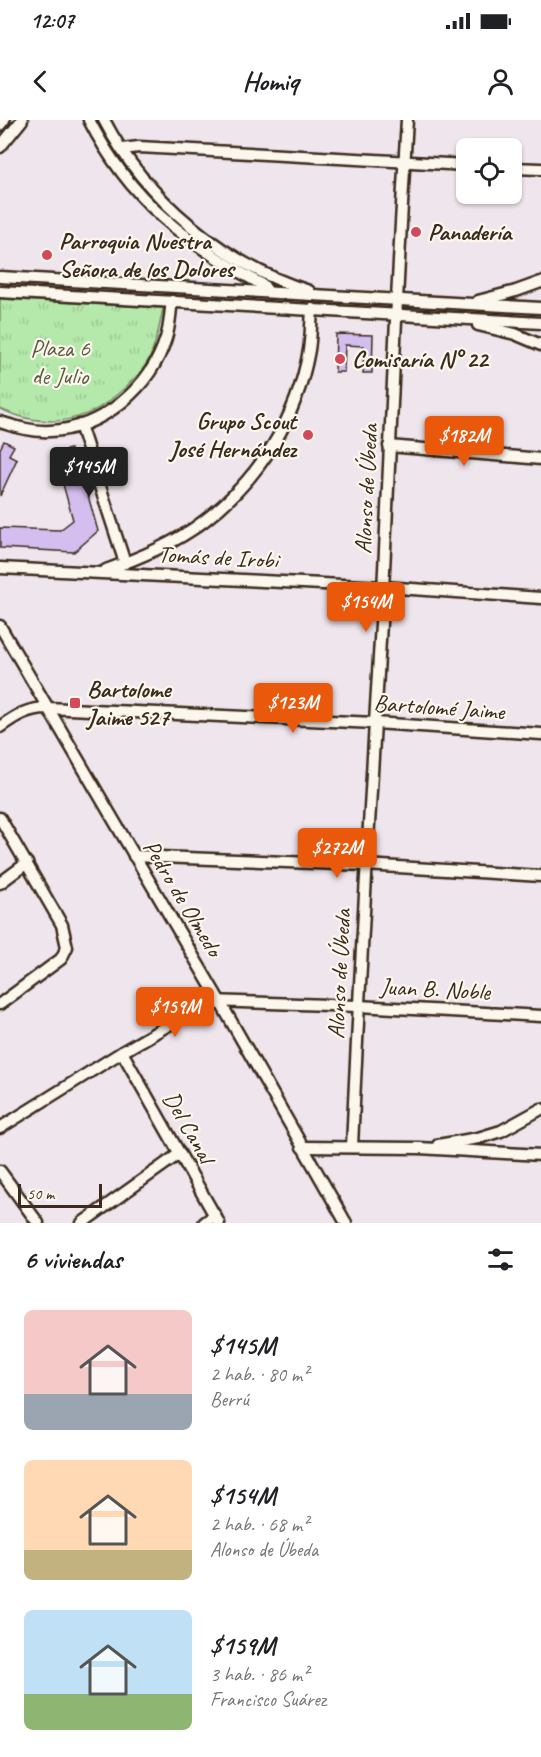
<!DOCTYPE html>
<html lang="es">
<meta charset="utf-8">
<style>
:root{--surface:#fff;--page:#f6f6f6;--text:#202124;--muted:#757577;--accent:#ea580c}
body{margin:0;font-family:Caveat,sans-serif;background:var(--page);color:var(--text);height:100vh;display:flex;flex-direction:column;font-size:22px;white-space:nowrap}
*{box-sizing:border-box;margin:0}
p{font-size:20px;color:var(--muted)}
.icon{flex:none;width:33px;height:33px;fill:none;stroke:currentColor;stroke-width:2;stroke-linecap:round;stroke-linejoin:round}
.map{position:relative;height:1103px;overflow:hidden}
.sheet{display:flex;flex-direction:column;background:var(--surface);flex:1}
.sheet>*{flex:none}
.tools{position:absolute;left:456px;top:18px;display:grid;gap:12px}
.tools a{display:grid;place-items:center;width:66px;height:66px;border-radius:9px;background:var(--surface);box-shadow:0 2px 4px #0004;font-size:30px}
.scale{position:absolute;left:18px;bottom:15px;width:84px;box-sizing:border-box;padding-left:6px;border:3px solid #3b2a1e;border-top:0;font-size:16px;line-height:21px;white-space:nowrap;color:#3b2a1e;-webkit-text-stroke:4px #fbf7ec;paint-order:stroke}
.price{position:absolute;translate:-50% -51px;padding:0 14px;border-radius:6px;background:var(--accent);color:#fff;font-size:20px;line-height:39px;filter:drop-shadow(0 2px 3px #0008)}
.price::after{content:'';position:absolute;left:50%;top:36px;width:18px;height:14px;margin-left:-9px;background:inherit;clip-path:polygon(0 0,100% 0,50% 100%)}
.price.selected{background:#222;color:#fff}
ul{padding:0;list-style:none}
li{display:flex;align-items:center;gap:18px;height:150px;padding:0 24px}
li span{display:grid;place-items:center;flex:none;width:168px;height:120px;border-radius:9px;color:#555}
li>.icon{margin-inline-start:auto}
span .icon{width:72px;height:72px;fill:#fffc;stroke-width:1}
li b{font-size:26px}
h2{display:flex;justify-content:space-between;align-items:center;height:72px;padding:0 24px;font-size:26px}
.status{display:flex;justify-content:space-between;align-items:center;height:42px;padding:0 30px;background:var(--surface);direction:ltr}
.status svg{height:16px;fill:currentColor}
header{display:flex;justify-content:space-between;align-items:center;height:78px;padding:0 24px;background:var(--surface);font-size:27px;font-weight:600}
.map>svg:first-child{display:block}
.park{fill:url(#park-tufts);stroke:#788a64;stroke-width:1.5}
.building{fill:#d4beef;stroke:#3b2a1e;stroke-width:1.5}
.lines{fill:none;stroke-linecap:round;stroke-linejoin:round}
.minor-casing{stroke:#3b2a1e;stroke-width:15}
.minor{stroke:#fbf7ec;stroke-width:10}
.poi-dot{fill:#d1495b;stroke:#fbf7ec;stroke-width:2}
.labels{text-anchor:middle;stroke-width:4.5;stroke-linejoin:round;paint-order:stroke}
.poi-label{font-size:24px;font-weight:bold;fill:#3b2a1e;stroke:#fbf7ec;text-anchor:start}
.park-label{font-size:24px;fill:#595a41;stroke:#fbf7ec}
.street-label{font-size:24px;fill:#3b2a1e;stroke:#fbf7ec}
</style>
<div class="status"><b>12:07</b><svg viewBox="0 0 49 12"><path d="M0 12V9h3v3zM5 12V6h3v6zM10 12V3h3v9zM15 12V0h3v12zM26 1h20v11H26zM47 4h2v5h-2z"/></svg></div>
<header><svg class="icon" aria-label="back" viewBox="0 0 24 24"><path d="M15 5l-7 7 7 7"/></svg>Homiq<svg class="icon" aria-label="person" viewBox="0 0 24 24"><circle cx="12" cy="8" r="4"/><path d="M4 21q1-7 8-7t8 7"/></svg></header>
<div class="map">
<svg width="541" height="1103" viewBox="0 0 541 1103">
<defs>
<pattern id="park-tufts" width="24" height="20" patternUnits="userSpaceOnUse" patternTransform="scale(1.5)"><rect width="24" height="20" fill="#b4e9ab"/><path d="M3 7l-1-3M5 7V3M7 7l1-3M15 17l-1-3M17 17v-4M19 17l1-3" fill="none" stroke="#9cc893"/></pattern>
</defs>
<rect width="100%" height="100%" fill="#efe6ed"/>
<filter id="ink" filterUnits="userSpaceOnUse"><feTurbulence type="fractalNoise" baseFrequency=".0167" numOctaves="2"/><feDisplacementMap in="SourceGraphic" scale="12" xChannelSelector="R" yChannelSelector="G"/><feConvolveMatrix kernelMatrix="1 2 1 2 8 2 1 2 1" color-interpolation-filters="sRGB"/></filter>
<g filter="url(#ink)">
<path class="park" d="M0 179 163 188C160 205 157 221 150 237 143 251 132 262 120 272 85 304 44 309 0 289Z"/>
<g class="building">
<polygon points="336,214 373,215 372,253 363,253 364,226 345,225 344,252 335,252"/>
<polygon points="4,321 14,326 9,335 17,339 0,376 0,329"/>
<polygon points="70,329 73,338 77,337 98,411 74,432 0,428 0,408 60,410 73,400 57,343 59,342 57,333"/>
</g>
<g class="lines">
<g class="minor-casing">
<g id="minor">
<path d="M89 0C130 80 185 123 263 165L268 172"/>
<path d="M104 0C145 79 225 145 309 171"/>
<polyline points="0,5 4,0"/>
<polyline points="0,27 22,0"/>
<polyline points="122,29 139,27 466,45"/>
<polyline points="512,48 541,49"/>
<polyline points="0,157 541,188"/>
<polyline points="0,172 541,203"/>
<polyline points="478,181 516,171 541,162"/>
<polyline points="478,205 515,214 541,225"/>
<path d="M0 302C16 307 33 312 50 311 102 309 151 267 166 218 170 206 170 193 172 181"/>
<polyline points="80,305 125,443"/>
<polyline points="389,326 541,339"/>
<polyline points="0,448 383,467 541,478"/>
<path d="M106 450C139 438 176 423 204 401 259 359 297 299 309 230 311 217 311 203 312 189"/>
<polyline points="0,506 219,880 346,1103"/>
<path d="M0 607C15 596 28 588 47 588L375 603 541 614"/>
<polyline points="0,698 62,805 67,827 61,839 0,884"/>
<polyline points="134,736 366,745 541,756"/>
<polyline points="0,763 27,743"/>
<polyline points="122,932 219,1103"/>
<polyline points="0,1008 122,932 210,881 358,886 541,896"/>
<polyline points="438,1025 478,1018 501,1011 541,989"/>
<polyline points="302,1027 419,1028 541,1035"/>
<path d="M352 1027C360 841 372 655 383 470 391 313 397 157 407 0"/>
<polyline points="0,1051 38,1103"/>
<polyline points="82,1103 179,1034"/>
<polyline points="204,1103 215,1095"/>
</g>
</g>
<use href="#minor" class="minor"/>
</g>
</g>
<g class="poi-dot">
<circle cx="416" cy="112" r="6"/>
<circle cx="47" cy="135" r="6"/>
<circle cx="340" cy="239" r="6"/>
<circle cx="308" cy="315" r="6"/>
<rect x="69" y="577" width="12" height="12" rx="3"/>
</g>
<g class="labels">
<g class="poi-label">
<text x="428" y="120">Panadería</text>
<text x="59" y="129">Parroquia Nuestra<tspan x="59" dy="28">Señora de los Dolores</tspan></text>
<text x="352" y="247">Comisaría N° 22</text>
<text x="296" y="309" text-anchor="end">Grupo Scout<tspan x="296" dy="28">José Hernández</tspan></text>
<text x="87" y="577">Bartolome<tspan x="87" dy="28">Jaime 527</tspan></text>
</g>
<g class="park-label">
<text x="60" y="236">Plaza 6<tspan x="60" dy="28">de Julio</tspan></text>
</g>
<g class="street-label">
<text transform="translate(366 369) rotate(-87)" y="8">Alonso de Úbeda</text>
<text transform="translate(218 437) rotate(3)" y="8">Tomás de Irobi</text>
<text transform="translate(439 587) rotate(4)" y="8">Bartolomé Jaime</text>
<text transform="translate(183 778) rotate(59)" y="8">Pedro de Olmedo</text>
<text transform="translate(339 854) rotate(-87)" y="8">Alonso de Úbeda</text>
<text transform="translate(435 869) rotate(3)" y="8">Juan B. Noble</text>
<text transform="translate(189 1007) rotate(60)" y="8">Del Canal</text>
</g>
</g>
</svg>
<div class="tools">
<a><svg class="icon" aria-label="locate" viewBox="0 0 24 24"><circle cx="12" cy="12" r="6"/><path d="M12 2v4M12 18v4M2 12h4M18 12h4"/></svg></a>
</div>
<div class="scale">50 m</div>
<b class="price" style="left:464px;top:347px">$182M</b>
<b class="price selected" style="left:89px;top:378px">$145M</b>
<b class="price" style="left:366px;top:513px">$154M</b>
<b class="price" style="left:293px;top:614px">$123M</b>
<b class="price" style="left:337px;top:759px">$272M</b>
<b class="price" style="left:175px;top:918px">$159M</b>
</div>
<section class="sheet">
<h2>6 viviendas<svg class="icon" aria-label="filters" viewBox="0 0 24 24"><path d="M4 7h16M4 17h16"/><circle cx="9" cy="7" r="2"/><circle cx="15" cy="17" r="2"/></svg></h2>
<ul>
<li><span style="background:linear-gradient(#f6c9c9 70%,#9aa5b1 0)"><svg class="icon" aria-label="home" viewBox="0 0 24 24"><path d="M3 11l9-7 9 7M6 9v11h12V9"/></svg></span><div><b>$145M</b><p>2 hab. · 80 m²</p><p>Berrú</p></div></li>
<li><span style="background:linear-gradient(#ffd9b3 75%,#c2b280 0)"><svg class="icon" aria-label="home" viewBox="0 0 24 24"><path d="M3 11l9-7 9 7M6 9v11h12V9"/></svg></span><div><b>$154M</b><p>2 hab. · 68 m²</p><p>Alonso de Úbeda</p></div></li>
<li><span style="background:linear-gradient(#bfe0f5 70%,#8fb573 0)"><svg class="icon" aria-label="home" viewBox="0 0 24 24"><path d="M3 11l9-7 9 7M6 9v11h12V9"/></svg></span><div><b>$159M</b><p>3 hab. · 86 m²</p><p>Francisco Suárez</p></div></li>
</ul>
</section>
